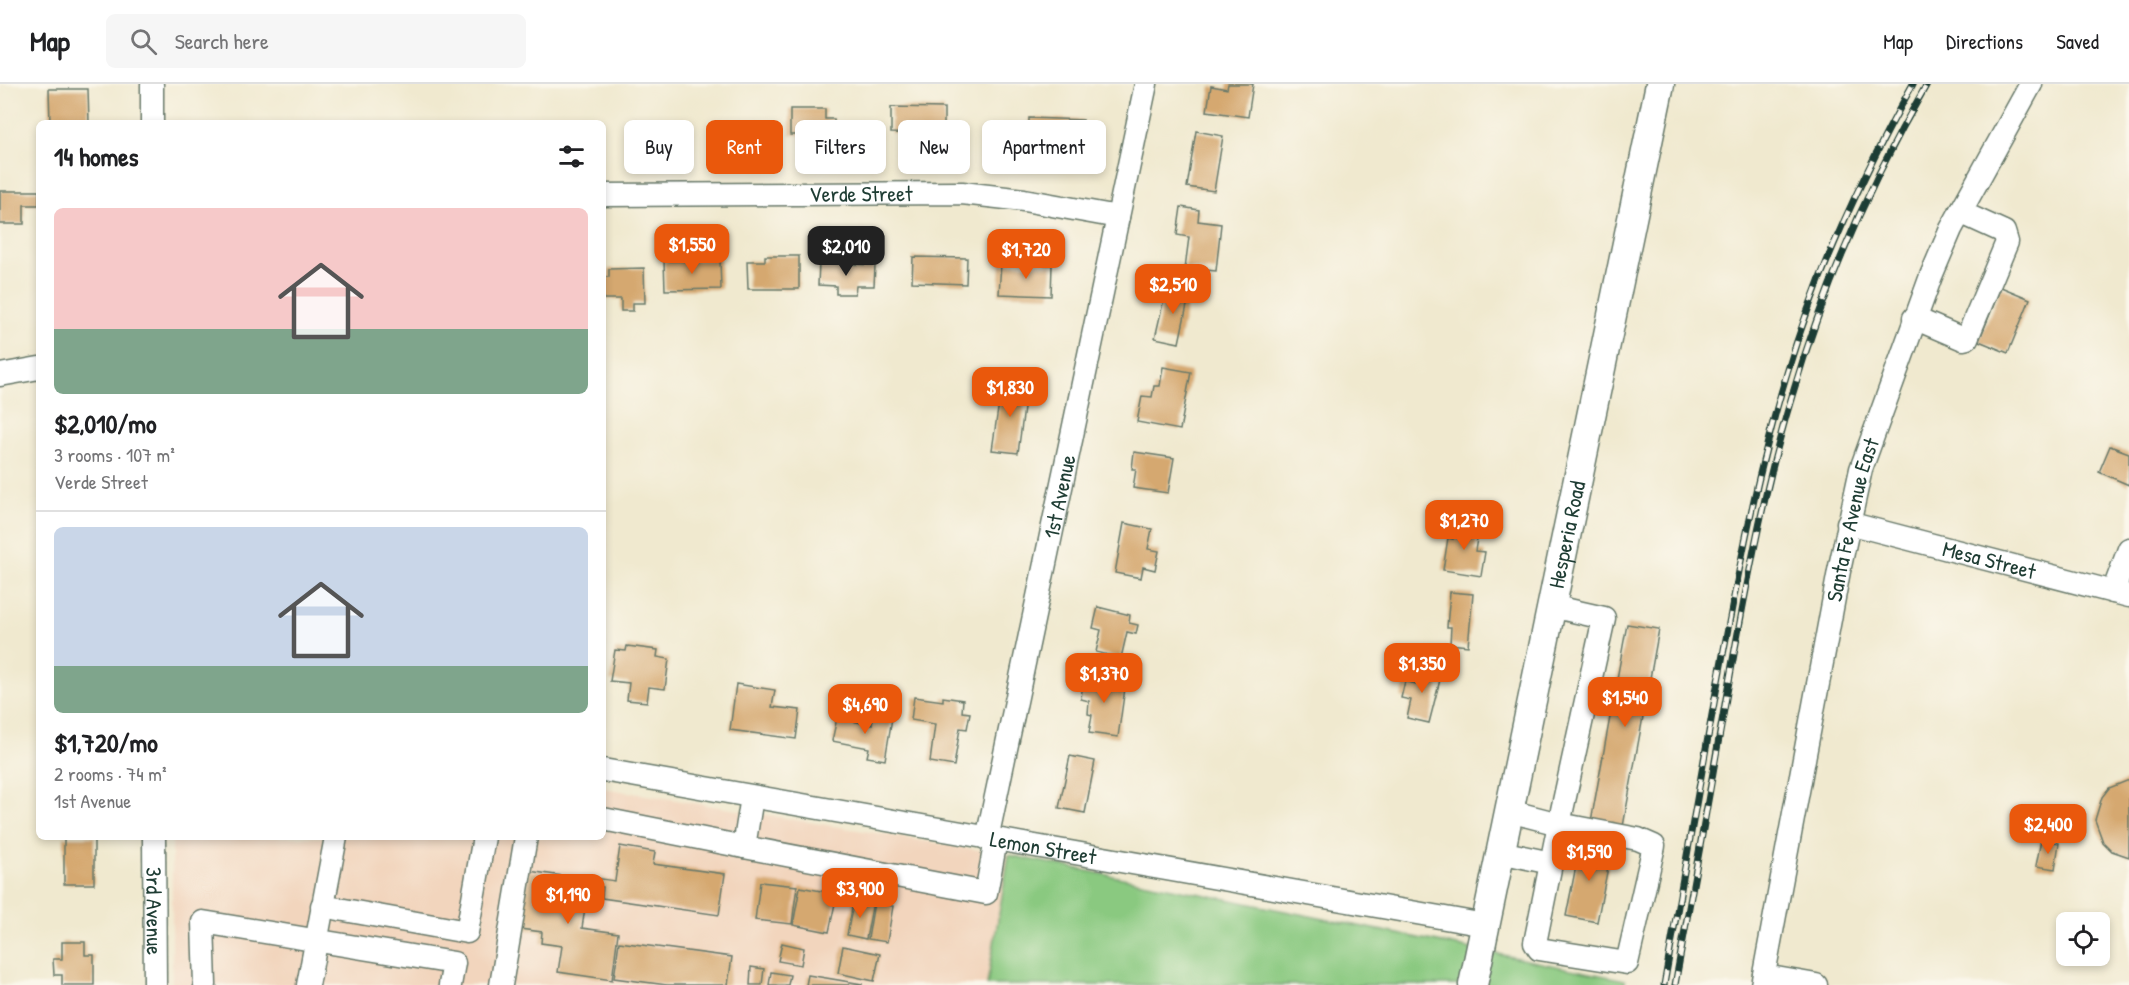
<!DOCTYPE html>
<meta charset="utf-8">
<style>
:root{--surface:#fff;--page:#f6f6f6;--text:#202124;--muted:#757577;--line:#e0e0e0;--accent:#ea580c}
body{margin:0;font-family:"Patrick Hand",sans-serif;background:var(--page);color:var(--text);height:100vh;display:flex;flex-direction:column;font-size:22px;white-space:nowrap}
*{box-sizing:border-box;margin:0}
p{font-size:20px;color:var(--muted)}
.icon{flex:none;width:33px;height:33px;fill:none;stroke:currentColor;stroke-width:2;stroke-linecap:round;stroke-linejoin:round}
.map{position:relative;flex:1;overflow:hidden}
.side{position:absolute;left:36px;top:36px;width:570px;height:720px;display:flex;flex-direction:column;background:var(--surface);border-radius:9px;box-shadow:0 3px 9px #0003}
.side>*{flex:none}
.guide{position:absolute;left:624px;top:36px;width:570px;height:54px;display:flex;gap:12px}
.fabs{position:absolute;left:2056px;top:828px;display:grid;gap:12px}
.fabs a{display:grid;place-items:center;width:54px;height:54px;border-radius:9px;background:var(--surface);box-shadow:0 3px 9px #0003;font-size:30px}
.price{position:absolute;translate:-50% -51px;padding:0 14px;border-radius:12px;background:var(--accent);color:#fff;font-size:20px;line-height:39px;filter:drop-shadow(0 2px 3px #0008)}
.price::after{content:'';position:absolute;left:50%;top:36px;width:18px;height:14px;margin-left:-9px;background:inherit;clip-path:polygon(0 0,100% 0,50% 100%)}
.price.on{background:#222;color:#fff}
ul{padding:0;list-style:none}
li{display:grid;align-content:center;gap:12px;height:318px;padding:0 18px}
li+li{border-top:2px solid var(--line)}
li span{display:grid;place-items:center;height:186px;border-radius:9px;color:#555}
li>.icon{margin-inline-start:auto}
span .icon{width:108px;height:108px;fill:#fffc;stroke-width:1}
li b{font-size:26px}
h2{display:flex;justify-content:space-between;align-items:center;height:72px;padding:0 18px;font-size:26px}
.pill{padding:0 21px;border-radius:9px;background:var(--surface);box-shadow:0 3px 9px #0003;font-size:21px;line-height:54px}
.pill.on{background:var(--accent);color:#fff}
header{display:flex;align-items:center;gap:36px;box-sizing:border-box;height:84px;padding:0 30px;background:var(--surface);border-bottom:2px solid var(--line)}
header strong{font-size:28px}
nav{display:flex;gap:33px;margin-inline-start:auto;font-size:21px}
.search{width:420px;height:54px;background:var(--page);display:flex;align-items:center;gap:15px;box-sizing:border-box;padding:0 21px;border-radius:9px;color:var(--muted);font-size:22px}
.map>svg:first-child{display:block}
.built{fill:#f2d5bd}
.green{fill:#8ac980;stroke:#54835a;stroke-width:1.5}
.building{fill:#d5a870}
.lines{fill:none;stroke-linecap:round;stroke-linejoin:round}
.minor-casing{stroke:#68796a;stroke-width:25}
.major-casing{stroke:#68796a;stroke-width:31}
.minor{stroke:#fff;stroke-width:22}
.major{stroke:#fff;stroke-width:28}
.rail-casing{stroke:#1f3d34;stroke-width:7}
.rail{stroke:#fbf7ec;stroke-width:4.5;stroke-dasharray:14;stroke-linecap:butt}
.labels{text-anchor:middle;stroke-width:5;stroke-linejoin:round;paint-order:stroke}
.street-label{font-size:22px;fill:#1f3d34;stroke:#fbf7ec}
</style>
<header>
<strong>Map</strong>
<div class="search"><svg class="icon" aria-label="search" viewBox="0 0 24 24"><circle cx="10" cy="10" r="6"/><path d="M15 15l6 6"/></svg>Search here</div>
<nav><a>Map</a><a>Directions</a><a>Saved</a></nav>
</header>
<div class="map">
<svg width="2129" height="901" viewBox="0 0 2129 901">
<rect width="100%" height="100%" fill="#fbf7ec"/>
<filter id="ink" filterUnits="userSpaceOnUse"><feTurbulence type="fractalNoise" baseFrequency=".0167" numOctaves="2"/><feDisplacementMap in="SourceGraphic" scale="12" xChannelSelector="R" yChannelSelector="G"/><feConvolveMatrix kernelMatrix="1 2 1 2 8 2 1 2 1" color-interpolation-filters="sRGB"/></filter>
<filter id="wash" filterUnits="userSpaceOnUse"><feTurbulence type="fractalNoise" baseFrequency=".008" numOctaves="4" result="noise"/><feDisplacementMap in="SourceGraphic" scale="24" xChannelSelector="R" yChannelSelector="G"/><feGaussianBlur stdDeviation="1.35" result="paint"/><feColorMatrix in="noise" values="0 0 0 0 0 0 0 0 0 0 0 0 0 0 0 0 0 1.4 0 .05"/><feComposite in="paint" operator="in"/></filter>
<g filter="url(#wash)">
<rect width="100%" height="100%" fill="#f0e9cf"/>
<polygon class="built" points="603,704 1009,771 987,901 172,901 172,753 603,753"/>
<polygon class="green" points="1009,771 1625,896 1625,901 987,901"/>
<g id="blocks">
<g class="building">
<polygon points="1228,0 1253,0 1248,33 1207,27 1211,2 1227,5"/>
<polygon points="49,5 88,5 89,39 50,39"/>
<polygon points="891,23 944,24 944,50 891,49"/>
<polygon points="790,25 825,25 825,35 834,35 834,51 790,51"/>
<polygon points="1029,34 1083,36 1082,61 1029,59"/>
<polygon points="1196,47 1223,52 1214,107 1187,103"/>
<polygon points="0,107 39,107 39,121 24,121 24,140 0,140"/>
<polygon points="1181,123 1199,126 1198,137 1221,140 1216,187 1185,184 1189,153 1177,151"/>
<polygon points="765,172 799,172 799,205 748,205 747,177 765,177"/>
<polygon points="913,173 967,174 966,200 912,198"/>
<polygon points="720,176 721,205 665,206 664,177"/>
<polygon points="819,179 875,181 874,202 856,202 855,210 836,210 836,202 818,201"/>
<polygon points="1001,179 1052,181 1051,212 999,210"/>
<polygon points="644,184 645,219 633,219 633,227 621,227 621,215 603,215 603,193 609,193 609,185"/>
<polygon points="1167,202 1190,207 1179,259 1155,254"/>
<polygon points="2001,203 2030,215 2008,269 1979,257"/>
<polygon points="1163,283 1191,288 1180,346 1137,338 1142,312 1152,313 1154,302 1160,302"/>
<polygon points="1002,298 1027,302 1018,369 992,366"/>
<polygon points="2110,362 2129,369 2129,401 2099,388"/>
<polygon points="1134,368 1174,374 1168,409 1133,404 1136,385 1132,385"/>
<polygon points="1455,438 1479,442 1475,467 1485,468 1481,492 1443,486 1448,454 1453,455"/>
<polygon points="1124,439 1152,445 1148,465 1159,467 1155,486 1143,483 1141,494 1115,489"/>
<polygon points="1450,508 1473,510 1468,562 1450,560 1451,543 1447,543"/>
<polygon points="1098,523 1130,531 1129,539 1138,541 1136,550 1127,548 1121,574 1096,568 1101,546 1093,544"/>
<polygon points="1627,540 1659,545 1622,748 1590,743"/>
<polygon points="627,562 658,566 657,573 669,575 665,605 649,603 647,618 627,616 629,599 610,597 615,566 626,567"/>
<polygon points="1420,583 1442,588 1429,639 1407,634 1411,616 1401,614 1405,597 1416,600"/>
<polygon points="1084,591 1126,597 1118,653 1089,649 1092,631 1088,630 1089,617 1081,615"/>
<polygon points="736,600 775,606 772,623 800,626 796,655 730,646"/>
<polygon points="914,613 943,617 943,613 963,616 962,628 970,629 967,645 960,644 954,682 930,678 935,640 911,636"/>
<polygon points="874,630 892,634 885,676 867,673 869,664 832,657 837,634 872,641"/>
<polygon points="1070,672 1095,677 1085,729 1059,724"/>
<polygon points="2129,696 2129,773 2112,767 2103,758 2095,736 2102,713 2109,704"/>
<rect x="64" y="753" width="30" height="47"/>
<polygon points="2041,756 2059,759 2055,785 2036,782"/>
<polygon points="1581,757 1612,763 1597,838 1566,832"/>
<polygon points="620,762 655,768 653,780 725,790 719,831 602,814 603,803 594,802 595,794 615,797"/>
<polygon points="529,787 589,796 582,844 618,849 612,896 558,888 562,862 541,859 542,848 520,845"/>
<polygon points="760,798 797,802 792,840 755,836"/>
<polygon points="800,803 837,810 829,848 793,841"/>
<polygon points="854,815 873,818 866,855 847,851"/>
<polygon points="874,819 893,822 887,858 868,855"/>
<polygon points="62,858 85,858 85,871 94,871 94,901 62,901 62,891 54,891 53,875 62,875"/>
<polygon points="619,858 732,873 728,901 667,901 614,894"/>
<polygon points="782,859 804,864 801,881 778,877"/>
<polygon points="843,862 880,870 874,897 838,889"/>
<polygon points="751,883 764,885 762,901 750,901"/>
<polygon points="771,888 790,891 788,901 769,901"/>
<polygon points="808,891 862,900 862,901 806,901"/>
</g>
</g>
</g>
<g filter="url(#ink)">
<use href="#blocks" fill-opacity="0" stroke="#68796a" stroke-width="1.5"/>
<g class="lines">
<g class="minor-casing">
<g id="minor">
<polyline points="152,0 152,39"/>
<path id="s1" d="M603 111 962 109 1024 116 1118 133"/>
<polyline points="1914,234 1963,255 1967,254 2007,158 2004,148 1960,128"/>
<polyline points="0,291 39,284"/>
<path id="s2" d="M1848 439 2129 512"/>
<polyline points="2113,508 2129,465"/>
<path id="s3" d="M603 686 1485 841"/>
<polyline points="752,713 744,763 986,809 996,756"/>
<polyline points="1509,727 1559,740 1604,534 1551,522"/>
<polyline points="603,735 744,763"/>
<polygon points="1559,740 1638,755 1654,762 1627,879 1539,865 1535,859"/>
<path id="s4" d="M154 753 155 901"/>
<path id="s5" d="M987 755 1146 0"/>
<polyline points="1500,768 1551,779"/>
<polyline points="322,822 467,848 484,753"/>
<polyline points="1764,892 1816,901"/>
<polyline points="205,901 203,838 454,879 450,901"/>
<polyline points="308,901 336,753"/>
<polyline points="501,901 526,753"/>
<path id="s6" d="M1762 901 1839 487 1861 385 1931 192 1951 145 2031 0"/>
</g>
</g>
<g class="major-casing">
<g id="major">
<path id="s7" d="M1473 901 1660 0"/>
</g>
</g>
<use href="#minor" class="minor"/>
<use href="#major" class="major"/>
<g class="rail-casing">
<g id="rail">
<path d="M1664 901C1681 803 1699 706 1716 608 1736 501 1755 394 1787 289 1817 188 1862 92 1913 0"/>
<path d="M1675 901C1693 802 1711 702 1728 603 1746 505 1763 407 1792 312 1824 203 1870 98 1927 0"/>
</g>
</g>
<use href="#rail" class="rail"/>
</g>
</g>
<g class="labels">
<g class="street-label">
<text dy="8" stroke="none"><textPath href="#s1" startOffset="258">Verde Street</textPath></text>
<text dy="8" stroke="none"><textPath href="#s5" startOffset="350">1st Avenue</textPath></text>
<text dy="8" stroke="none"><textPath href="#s6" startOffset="474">Santa Fe Avenue East</textPath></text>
<text dy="8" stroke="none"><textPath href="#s7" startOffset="460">Hesperia Road</textPath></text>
<text dy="8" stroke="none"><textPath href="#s2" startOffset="146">Mesa Street</textPath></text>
<text dy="8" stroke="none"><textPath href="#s3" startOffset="447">Lemon Street</textPath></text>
<text dy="8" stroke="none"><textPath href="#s4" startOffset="74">3rd Avenue</textPath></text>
</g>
</g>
</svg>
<div class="fabs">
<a><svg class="icon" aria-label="locate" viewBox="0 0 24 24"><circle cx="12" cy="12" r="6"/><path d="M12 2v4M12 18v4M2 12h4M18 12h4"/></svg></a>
</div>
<b class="price" style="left:692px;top:191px">$1,550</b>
<b class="price on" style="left:846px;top:193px">$2,010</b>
<b class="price" style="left:1026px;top:196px">$1,720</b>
<b class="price" style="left:1173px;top:231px">$2,510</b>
<b class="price" style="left:1010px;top:334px">$1,830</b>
<b class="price" style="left:1464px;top:467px">$1,270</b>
<b class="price" style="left:1422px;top:610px">$1,350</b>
<b class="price" style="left:1104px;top:620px">$1,370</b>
<b class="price" style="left:1625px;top:644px">$1,540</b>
<b class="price" style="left:865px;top:651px">$4,690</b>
<b class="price" style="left:2048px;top:771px">$2,400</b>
<b class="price" style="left:1589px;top:798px">$1,590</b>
<b class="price" style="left:860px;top:835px">$3,900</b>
<b class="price" style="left:568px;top:841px">$1,190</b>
<div class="guide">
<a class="pill">Buy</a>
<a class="pill on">Rent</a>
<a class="pill">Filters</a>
<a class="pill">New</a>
<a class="pill">Apartment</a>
</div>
<section class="side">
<h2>14 homes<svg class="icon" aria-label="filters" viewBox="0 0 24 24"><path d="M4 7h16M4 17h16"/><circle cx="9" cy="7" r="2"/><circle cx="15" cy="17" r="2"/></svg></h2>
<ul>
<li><span style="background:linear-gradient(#f6c9c9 65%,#7fa58c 0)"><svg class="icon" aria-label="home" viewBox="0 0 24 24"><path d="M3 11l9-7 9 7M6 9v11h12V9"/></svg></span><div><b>$2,010/mo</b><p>3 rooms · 107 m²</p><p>Verde Street</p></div></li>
<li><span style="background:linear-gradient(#c9d6e8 75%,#7fa58c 0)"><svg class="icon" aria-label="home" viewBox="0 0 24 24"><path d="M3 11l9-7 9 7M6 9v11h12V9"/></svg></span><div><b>$1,720/mo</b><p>2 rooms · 74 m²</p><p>1st Avenue</p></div></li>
</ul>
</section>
</div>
